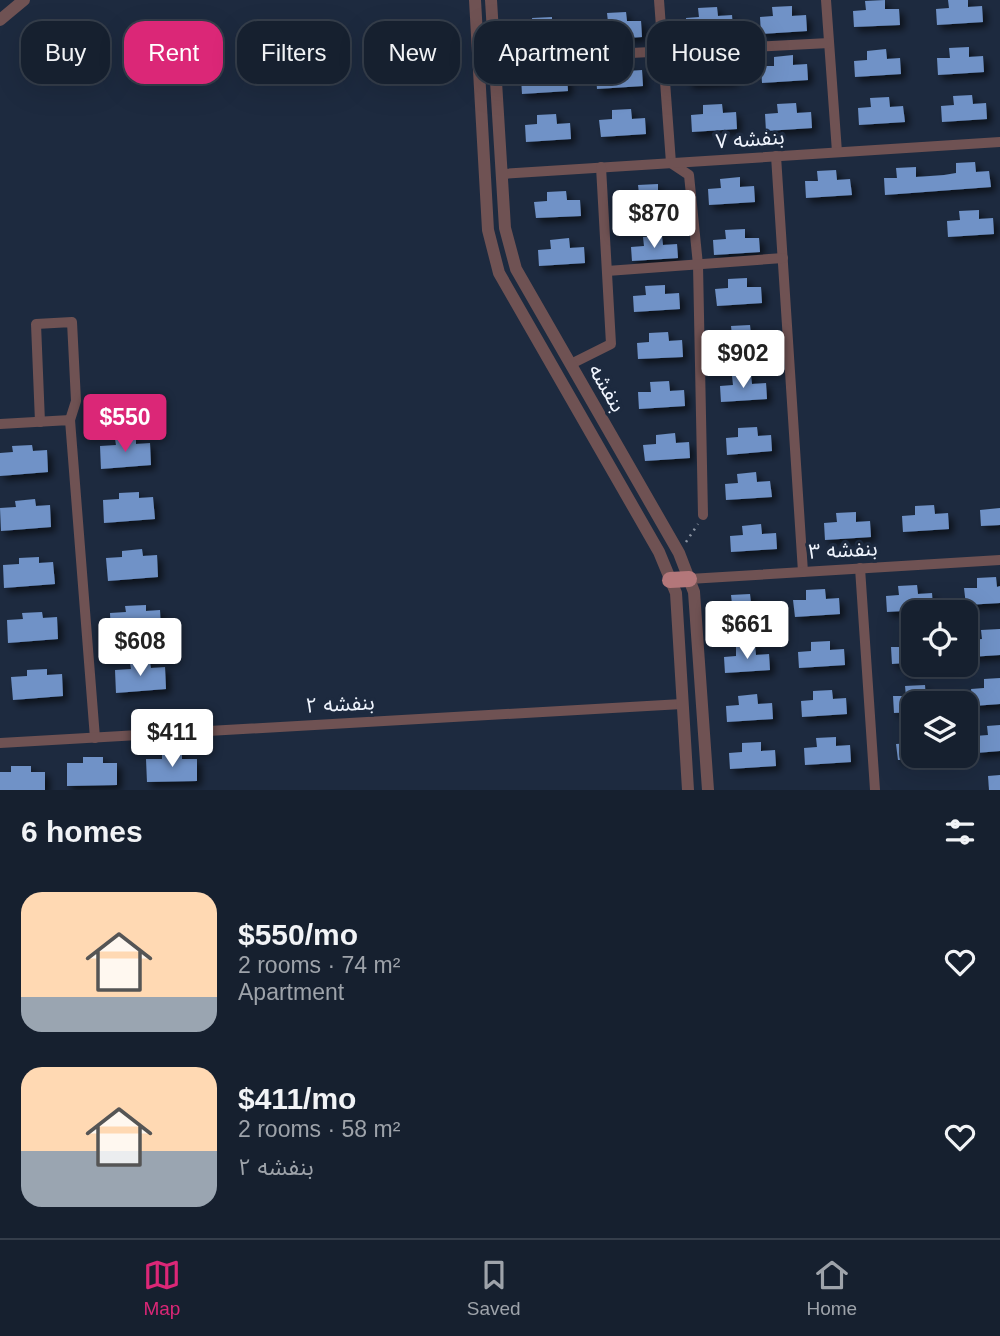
<!DOCTYPE html>
<meta charset="utf-8">
<style>
:root{--surface:#16202f;--page:#232d3b;--text:#f1f3f6;--muted:#9ea3aa;--line:#353e4b;--accent:#db2777}
body{margin:0;font-family:Helvetica,"Noto Sans Arabic",sans-serif;background:var(--page);color:var(--text);height:100vh;display:flex;flex-direction:column;font-size:26px;white-space:nowrap}
*{box-sizing:border-box;margin:0}
p{font-size:23px;color:var(--muted)}
.icon{flex:none;width:38px;height:38px;fill:none;stroke:currentColor;stroke-width:2;stroke-linecap:round;stroke-linejoin:round}
.map{position:relative;height:790px;overflow:hidden}
.side{display:flex;flex-direction:column;background:var(--surface);flex:1}
.side>*{flex:none}
.banner{position:absolute;left:21px;top:21px;width:959px;height:63px;display:flex;gap:14px}
.fabs{position:absolute;left:901px;top:600px;display:grid;gap:14px}
.fabs a{display:grid;place-items:center;width:77px;height:77px;border-radius:14px;background:var(--surface);box-shadow:0 7px 28px #0002,0 0 0 2px var(--line);font-size:35px}
.price{position:absolute;translate:-50% -60px;padding:0 16px;border-radius:7px;background:#fff;color:#222;font-size:23px;line-height:46px;filter:drop-shadow(0 2px 4px #0008)}
.price::after{content:'';position:absolute;left:50%;top:42px;width:21px;height:16px;margin-left:-10px;background:inherit;clip-path:polygon(0 0,100% 0,50% 100%)}
.price.current{background:var(--accent);color:#fff}
ul{padding:0;list-style:none}
li{display:flex;align-items:center;gap:21px;height:175px;padding:0 21px}
li span{display:grid;place-items:center;flex:none;width:196px;height:140px;border-radius:21px;color:#555}
li>.icon{margin-inline-start:auto}
span .icon{width:84px;height:84px;fill:#fffc;stroke-width:1}
li b{font-size:30px}
h2{display:flex;justify-content:space-between;align-items:center;height:84px;padding:0 21px;font-size:30px}
.tag{padding:0 24px;border-radius:21px;background:var(--surface);box-shadow:0 7px 28px #0002,0 0 0 2px var(--line);font-size:24px;line-height:63px}
.tag.current{background:var(--accent);color:#fff}
.tabs{display:flex;justify-content:space-around;align-items:center;height:98px;border-top:2px solid var(--line);background:var(--surface);font-size:19px;color:var(--muted)}
.tabs a{display:grid;justify-items:center;gap:4px}
.tabs .current{color:var(--accent)}
.map>svg:first-child{display:block}
.building{fill:#6f92c7;filter:url(#shadow)}
.lines{fill:none;stroke-linecap:round;stroke-linejoin:round}
.path{stroke:#8c95a3;stroke-width:2.5;stroke-dasharray:2 5;stroke-linecap:butt}
.minor{stroke:#6f5253;stroke-width:10}
.tertiary{stroke:#6f5253;stroke-width:12}
.primary{stroke:#b3777a;stroke-width:16}
.labels{text-anchor:middle;stroke-width:7;stroke-linejoin:round;paint-order:stroke}
.street-label{font-size:21px;fill:#f0f5fe;stroke:#1d2a3f}
</style>
<div class="map">
<svg width="1000" height="790" viewBox="0 0 1000 790">
<defs>
<filter id="shadow"><feDropShadow dx="4.5" dy="4.5" stdDeviation="3.5" flood-color="#0009"/></filter>
</defs>
<rect width="100%" height="100%" fill="#1d2a3f"/>
<g class="building">
<polygon points="885,0 885,9 899,9 900,25 854,27 853,11 866,10 865,1"/>
<polygon points="948,0 968,0 968,7 982,6 983,22 937,25 936,9 949,8"/>
<polygon points="792,6 792,16 806,15 807,31 761,34 760,17 773,16 772,7"/>
<polygon points="717,7 718,16 732,15 733,31 687,34 686,18 699,17 698,8"/>
<polygon points="626,12 627,21 641,21 642,37 596,40 595,23 608,22 607,13"/>
<polygon points="552,17 552,26 566,25 567,41 521,44 520,28 533,27 532,18"/>
<polygon points="969,47 969,57 983,56 984,72 938,75 937,58 950,58 949,48"/>
<polygon points="886,49 887,59 900,58 901,74 855,77 854,61 867,60 867,51"/>
<polygon points="793,55 793,65 807,64 808,80 762,83 761,66 774,66 774,57"/>
<polygon points="699,57 719,57 719,66 733,65 734,81 688,84 687,67 700,66"/>
<polygon points="627,61 628,71 642,70 643,86 597,89 596,73 609,72 608,63"/>
<polygon points="553,66 553,76 567,75 568,91 522,94 521,77 534,76 533,67"/>
<polygon points="972,95 973,104 986,103 987,119 942,122 941,106 954,105 953,96"/>
<polygon points="889,97 890,107 903,106 905,122 859,125 858,108 871,107 870,98"/>
<polygon points="796,103 797,113 811,112 812,128 766,131 765,114 778,113 777,104"/>
<polygon points="722,104 723,113 736,112 737,129 692,132 691,115 703,114 703,105"/>
<polygon points="631,109 632,119 645,118 646,134 601,137 599,120 612,119 612,110"/>
<polygon points="556,114 557,124 570,123 571,139 526,142 525,125 537,124 537,115"/>
<polygon points="975,162 976,172 989,171 991,187 885,195 884,178 897,178 896,168 916,167 916,177 944,175 956,173 956,163"/>
<polygon points="836,170 837,180 850,179 852,195 806,198 805,181 818,181 817,171"/>
<polygon points="740,177 740,187 754,186 755,202 709,205 708,189 721,188 720,179"/>
<polygon points="658,184 658,194 672,193 673,209 627,212 626,195 639,194 638,185"/>
<polygon points="566,191 567,200 580,200 581,216 536,218 534,202 547,201 547,192"/>
<polygon points="979,210 979,219 993,218 994,234 948,237 947,221 960,220 959,211"/>
<polygon points="745,229 745,238 759,238 760,252 714,255 713,240 726,239 725,230"/>
<polygon points="662,236 663,245 677,244 678,258 632,261 631,247 644,246 643,237"/>
<polygon points="569,238 570,248 584,247 585,263 539,266 538,250 551,249 550,240"/>
<polygon points="747,278 747,287 761,287 762,303 717,306 715,289 728,288 728,279"/>
<polygon points="665,285 665,294 679,293 680,309 634,312 633,296 646,295 645,286"/>
<polygon points="750,325 751,335 764,334 766,350 720,353 719,336 732,336 731,326"/>
<polygon points="668,332 669,341 682,340 683,357 638,359 637,343 649,342 649,333"/>
<polygon points="751,375 752,384 766,383 767,399 721,402 720,386 733,385 732,376"/>
<polygon points="669,381 670,391 684,390 685,406 639,409 638,392 651,392 650,382"/>
<polygon points="757,427 758,436 771,435 772,451 727,455 726,438 738,437 738,428"/>
<polygon points="675,433 676,443 689,442 690,458 645,461 643,445 656,444 656,435"/>
<polygon points="136,438 136,444 150,443 151,465 101,469 100,446 116,445 115,439"/>
<polygon points="32,445 33,451 47,450 48,472 0,476 0,453 13,452 12,446"/>
<polygon points="756,472 757,482 770,481 772,497 726,500 725,484 738,483 737,474"/>
<polygon points="139,492 139,498 153,497 155,519 104,523 103,500 119,499 119,493"/>
<polygon points="35,499 36,506 50,505 51,527 1,531 0,508 16,507 15,501"/>
<polygon points="934,505 935,514 948,513 949,529 903,532 902,516 915,515 915,506"/>
<polygon points="1000,508 1000,525 981,526 980,510"/>
<polygon points="856,512 856,522 870,521 871,537 825,540 824,523 837,522 836,513"/>
<polygon points="761,524 762,534 776,533 777,549 731,552 730,536 743,535 742,526"/>
<polygon points="142,549 143,556 157,555 158,577 108,581 106,558 122,557 122,551"/>
<polygon points="39,557 39,563 53,562 55,584 4,588 3,565 19,564 19,558"/>
<polygon points="996,577 997,587 1000,586 1000,603 966,605 964,588 977,588 977,578"/>
<polygon points="917,585 918,594 932,593 933,609 887,612 886,596 899,595 898,586"/>
<polygon points="825,589 826,599 839,598 840,614 795,617 793,600 806,600 806,590"/>
<polygon points="750,594 751,603 765,602 766,618 720,622 719,605 732,604 731,595"/>
<polygon points="146,605 146,611 160,610 161,632 111,636 110,613 126,612 125,606"/>
<polygon points="42,612 43,618 57,617 58,639 8,643 7,620 23,619 22,613"/>
<polygon points="1000,629 1000,655 970,657 969,640 982,639 981,630"/>
<polygon points="903,637 914,637 914,674 905,674 905,663 892,664 891,647 903,647"/>
<polygon points="830,641 830,650 844,649 845,665 799,668 798,652 811,651 811,642"/>
<polygon points="755,645 756,655 769,654 770,670 725,673 724,657 736,656 736,647"/>
<polygon points="150,662 151,668 165,667 166,689 116,693 115,670 131,669 130,663"/>
<polygon points="47,669 47,675 62,674 63,696 13,700 11,677 27,676 27,670"/>
<polygon points="1000,678 1000,704 973,706 971,689 984,688 984,679"/>
<polygon points="925,685 926,704 914,704 914,712 894,713 893,696 906,696 905,686"/>
<polygon points="832,690 833,699 846,698 847,714 802,717 801,701 813,700 813,691"/>
<polygon points="757,694 758,704 772,703 773,719 727,722 726,706 739,705 738,696"/>
<polygon points="1000,725 1000,751 976,753 975,736 988,735 987,726"/>
<polygon points="836,737 836,746 850,745 851,762 805,765 804,748 817,747 816,738"/>
<polygon points="761,742 761,751 775,750 776,766 730,769 729,753 742,752 742,743"/>
<polygon points="914,743 914,759 898,760 896,744"/>
<polygon points="162,753 182,753 182,759 197,759 197,781 147,782 146,759 162,759"/>
<polygon points="83,757 103,757 103,763 117,763 117,785 67,786 67,763 83,763"/>
<polygon points="11,766 31,766 31,772 45,772 45,790 0,790 0,772 11,772"/>
<polygon points="1000,775 1000,790 989,790 988,776"/>
</g>
<g class="lines">
<polyline class="path" points="686,542 698,524"/>
<g class="minor">
<polyline points="659,0 671,163 689,175 698,265 703,515"/>
<polyline points="826,0 837,152"/>
<polyline points="495,60 829,43"/>
<polyline points="776,156 803,572"/>
<polyline points="502,174 1000,142"/>
<polyline points="607,271 783,258"/>
<polyline points="571,364 611,344 601,167"/>
<polyline points="40,422 36,324 72,322 76,401 70,420"/>
<polyline points="0,424 70,420 95,738"/>
<polyline points="860,568 875,790"/>
<polyline points="689,579 1000,560"/>
<polyline points="0,743 682,704"/>
</g>
<g class="tertiary">
<polyline points="475,0 488,230 499,273 659,552 676,593 688,790"/>
<polyline points="491,0 505,228 516,269 679,553 694,592 708,790"/>
<polyline points="0,20 24,0"/>
</g>
<polyline class="primary" points="670,580 689,579"/>
</g>
<g class="labels">
<g class="street-label">
<text transform="translate(750 139) rotate(-4)" y="7">بنفشه ۷</text>
<text transform="translate(607 388) rotate(60)" y="7">بنفشه</text>
<text transform="translate(843 550) rotate(-3)" y="7">بنفشه ۳</text>
<text transform="translate(340 704) rotate(-3)" y="7">بنفشه ۲</text>
</g>
</g>
</svg>
<div class="fabs">
<a><svg class="icon" aria-label="locate" viewBox="0 0 24 24"><circle cx="12" cy="12" r="6"/><path d="M12 2v4M12 18v4M2 12h4M18 12h4"/></svg></a>
<a><svg class="icon" aria-label="layers" viewBox="0 0 24 24"><path d="M12 4l9 5-9 5-9-5zM3 14l9 5 9-5"/></svg></a>
</div>
<b class="price" style="left:654px;top:250px">$870</b>
<b class="price" style="left:743px;top:390px">$902</b>
<b class="price current" style="left:125px;top:454px">$550</b>
<b class="price" style="left:747px;top:661px">$661</b>
<b class="price" style="left:140px;top:678px">$608</b>
<b class="price" style="left:172px;top:769px">$411</b>
<div class="banner">
<a class="tag">Buy</a>
<a class="tag current">Rent</a>
<a class="tag">Filters</a>
<a class="tag">New</a>
<a class="tag">Apartment</a>
<a class="tag">House</a>
</div>
</div>
<section class="side">
<h2>6 homes<svg class="icon" aria-label="filters" viewBox="0 0 24 24"><path d="M4 7h16M4 17h16"/><circle cx="9" cy="7" r="2"/><circle cx="15" cy="17" r="2"/></svg></h2>
<ul>
<li><span style="background:linear-gradient(#ffd9b3 75%,#9aa5b1 0)"><svg class="icon" aria-label="home" viewBox="0 0 24 24"><path d="M3 11l9-7 9 7M6 9v11h12V9"/></svg></span><div><b>$550/mo</b><p>2 rooms · 74 m²</p><p>Apartment</p></div><svg class="icon" aria-label="heart" viewBox="0 0 24 24"><path d="M12 20l-8-8c-3-5 5-10 8-4 3-6 11-1 8 4z"/></svg></li>
<li><span style="background:linear-gradient(#ffd9b3 60%,#9aa5b1 0)"><svg class="icon" aria-label="home" viewBox="0 0 24 24"><path d="M3 11l9-7 9 7M6 9v11h12V9"/></svg></span><div><b>$411/mo</b><p>2 rooms · 58 m²</p><p>بنفشه ۲</p></div><svg class="icon" aria-label="heart" viewBox="0 0 24 24"><path d="M12 20l-8-8c-3-5 5-10 8-4 3-6 11-1 8 4z"/></svg></li>
</ul>
</section>
<nav class="tabs">
<a class="current"><svg class="icon" aria-label="map" viewBox="0 0 24 24"><path d="M3 6l6-2 6 2 6-2v14l-6 2-6-2-6 2zM9 4v14M15 6v14"/></svg>Map</a>
<a><svg class="icon" aria-label="saved" viewBox="0 0 24 24"><path d="M7 4h10v16l-5-4-5 4z"/></svg>Saved</a>
<a><svg class="icon" aria-label="home" viewBox="0 0 24 24"><path d="M3 11l9-7 9 7M6 9v11h12V9"/></svg>Home</a>
</nav>
